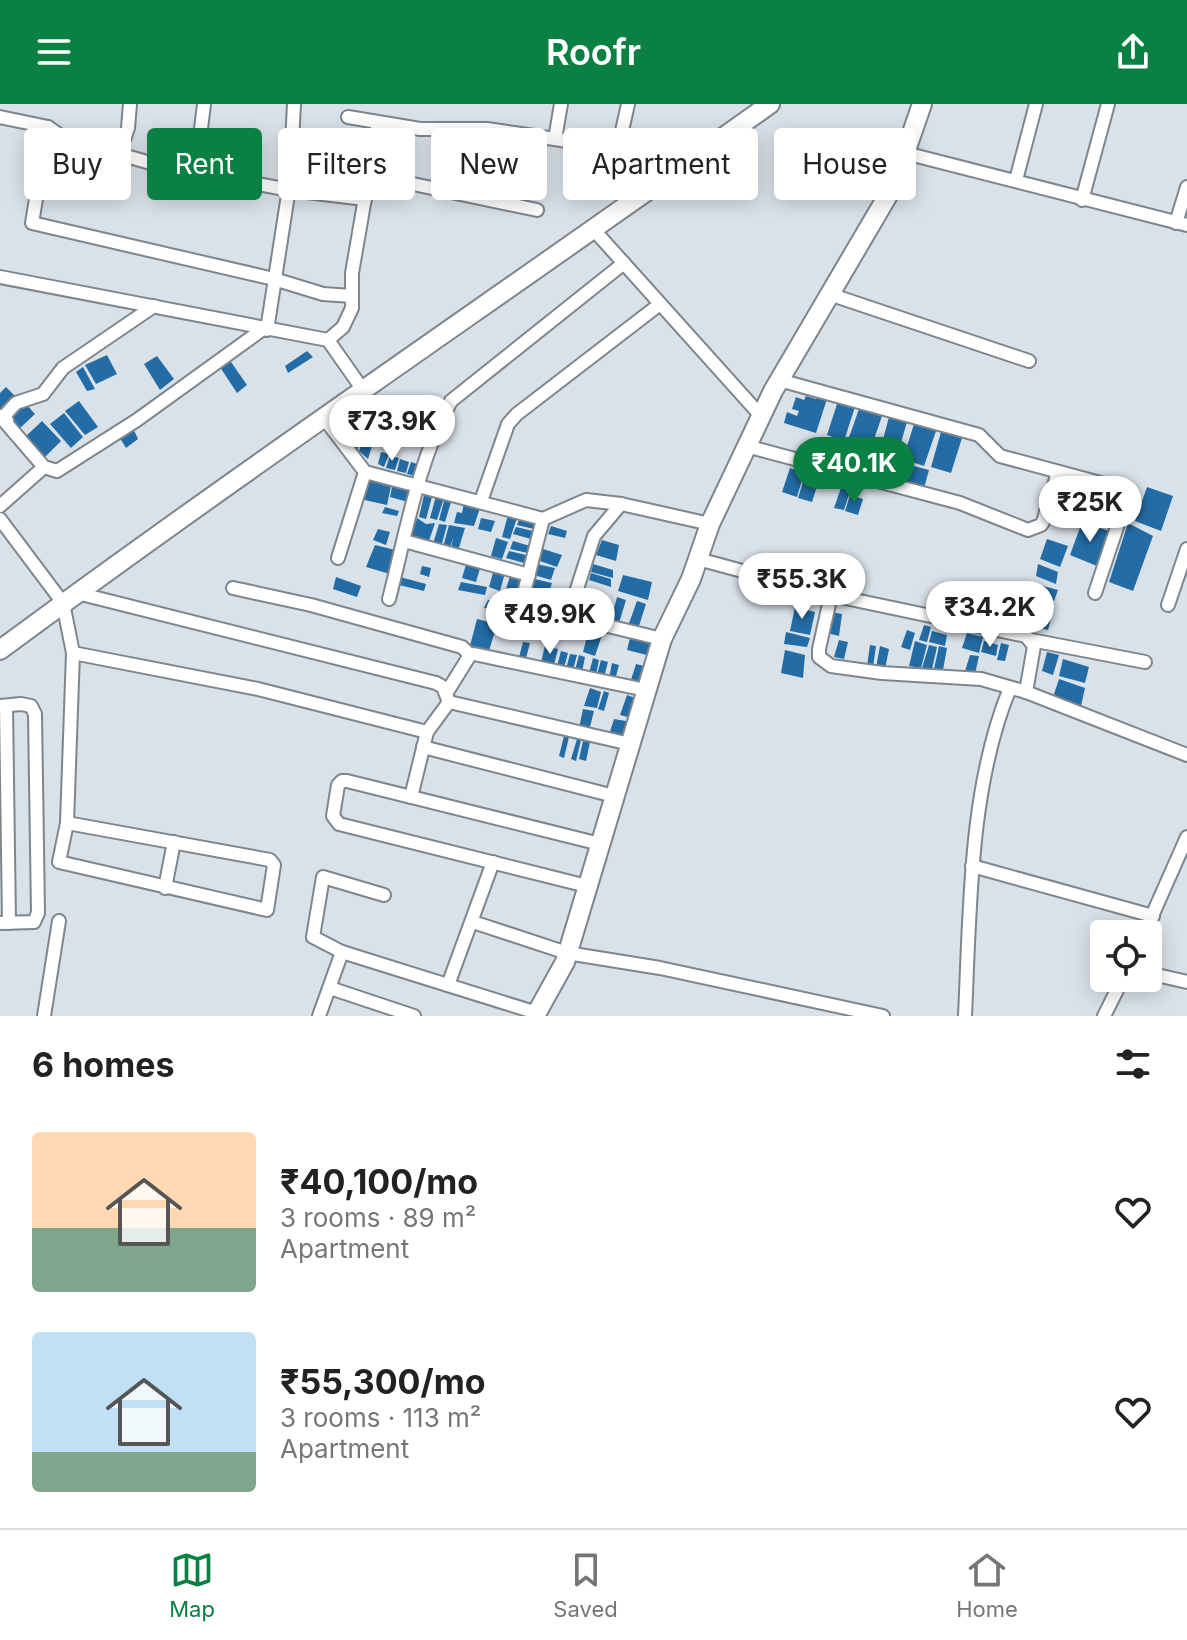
<!DOCTYPE html>
<meta charset="utf-8">
<style>
:root{--surface:#fff;--page:#f2f2f2;--text:#222;--muted:#767676;--line:#e0e0e0;--accent:#0b8043}
body{margin:0;font-family:Inter,sans-serif;background:var(--page);color:var(--text);height:100vh;display:flex;flex-direction:column;font-size:30px;white-space:nowrap}
*{box-sizing:border-box;margin:0}
p{font-size:26px;color:var(--muted)}
.icon{flex:none;width:44px;height:44px;fill:none;stroke:currentColor;stroke-width:2;stroke-linecap:round;stroke-linejoin:round}
.map{position:relative;height:912px;overflow:hidden}
.drawer{display:flex;flex-direction:column;background:var(--surface);flex:1}
.drawer>*{flex:none}
.hud{position:absolute;left:24px;top:24px;width:1140px;height:72px;display:flex;gap:16px}
.controls{position:absolute;left:1090px;top:816px;display:grid;gap:16px}
.controls a{display:grid;place-items:center;width:72px;height:72px;border-radius:8px;background:var(--surface);box-shadow:0 4px 20px #0003;font-size:40px}
.price{position:absolute;translate:-50% -68px;padding:0 18px;border-radius:28px;background:#fff;color:#222;font-size:26px;line-height:52px;filter:drop-shadow(0 2px 4px #0008)}
.price::after{content:'';position:absolute;left:50%;top:48px;width:24px;height:18px;margin-left:-12px;background:inherit;clip-path:polygon(0 0,100% 0,50% 100%)}
.price.active{background:var(--accent);color:#fff}
ul{padding:0;list-style:none}
li{display:flex;align-items:center;gap:24px;height:200px;padding:0 32px}
li span{display:grid;place-items:center;flex:none;width:224px;height:160px;border-radius:8px;color:#555}
li>.icon{margin-inline-start:auto}
span .icon{width:96px;height:96px;fill:#fffc;stroke-width:1}
li b{font-size:34px}
h2{display:flex;justify-content:space-between;align-items:center;height:96px;padding:0 32px;font-size:34px}
.pill{padding:0 28px;border-radius:8px;background:var(--surface);box-shadow:0 4px 20px #0003;font-size:28px;line-height:72px}
.pill.active{background:var(--accent);color:#fff}
header{display:flex;justify-content:space-between;align-items:center;height:104px;padding:0 32px;background:var(--accent);color:#fff;font-size:36px;font-weight:600}
.menu{display:flex;justify-content:space-around;align-items:center;height:112px;border-top:2px solid var(--line);background:var(--surface);font-size:22px;color:var(--muted)}
.menu a{display:grid;justify-items:center;gap:4px}
.menu .active{color:var(--accent)}
.map>svg:first-child{display:block}
.building{fill:#236ca5}
.lines{fill:none;stroke-linecap:round;stroke-linejoin:round}
.minor-casing{stroke:#7e868c;stroke-width:16}
.secondary-casing{stroke:#7e868c;stroke-width:22}
.minor{stroke:#fff;stroke-width:12}
.secondary{stroke:#fff;stroke-width:18}
</style>
<header><svg class="icon" aria-label="menu" viewBox="0 0 24 24"><path d="M4 6h16M4 12h16M4 18h16"/></svg>Roofr<svg class="icon" aria-label="share" viewBox="0 0 24 24"><path d="M12 15V3M7 8l5-5 5 5M5 13v7h14v-7"/></svg></header>
<div class="map">
<svg width="1187" height="912" viewBox="0 0 1187 912">
<rect width="100%" height="100%" fill="#dae2e9"/>
<g class="building">
<polygon points="307,247 313,253 288,269 285,262"/>
<polygon points="107,251 117,270 96,280 85,261"/>
<polygon points="157,252 174,275 160,286 144,260"/>
<polygon points="231,258 247,281 237,289 220,263"/>
<polygon points="83,263 95,285 87,287 76,268"/>
<polygon points="6,283 15,292 0,308 0,289"/>
<polygon points="817,291 827,295 816,329 784,319 787,308 797,312 799,307 792,305 796,293 804,296 806,292 816,295"/>
<polygon points="79,297 98,323 85,331 65,307"/>
<polygon points="838,297 855,303 844,337 827,331"/>
<polygon points="24,298 35,310 18,326 9,315"/>
<polygon points="859,305 882,312 870,347 847,339"/>
<polygon points="414,307 435,313 433,321 411,315"/>
<polygon points="64,309 83,333 71,344 50,320"/>
<polygon points="889,313 907,318 897,352 880,347"/>
<polygon points="42,317 61,337 44,354 25,333"/>
<polygon points="914,320 936,327 924,362 903,355"/>
<polygon points="132,322 138,335 126,344 118,331"/>
<polygon points="353,326 363,328 357,347 351,343"/>
<polygon points="941,328 962,334 951,369 931,363"/>
<polygon points="365,330 375,332 368,355 359,347"/>
<polygon points="827,335 878,352 872,372 820,357"/>
<polygon points="381,348 389,350 384,363 378,360"/>
<polygon points="390,352 399,354 395,366 386,364"/>
<polygon points="883,354 929,366 923,388 877,375"/>
<polygon points="400,355 409,358 406,369 397,367"/>
<polygon points="411,358 420,361 416,372 407,370"/>
<polygon points="790,364 804,369 797,393 782,388"/>
<polygon points="806,368 820,373 812,398 798,394"/>
<polygon points="365,376 391,382 387,401 360,395"/>
<polygon points="843,378 852,381 844,406 834,404"/>
<polygon points="392,383 411,387 408,398 390,393"/>
<polygon points="1147,383 1173,392 1161,427 1135,417"/>
<polygon points="424,391 432,393 426,415 419,413"/>
<polygon points="850,391 863,395 858,411 845,407"/>
<polygon points="436,392 444,394 437,416 430,414"/>
<polygon points="445,393 452,395 445,418 439,416"/>
<polygon points="1090,396 1117,405 1109,424 1084,413"/>
<polygon points="464,398 480,404 474,422 454,419 457,408 462,409"/>
<polygon points="385,403 399,407 397,412 382,409"/>
<polygon points="508,411 517,414 510,435 502,433"/>
<polygon points="520,413 536,418 534,425 517,421"/>
<polygon points="417,414 426,420 435,419 428,440 411,434"/>
<polygon points="481,414 495,417 491,428 478,425"/>
<polygon points="1082,418 1109,427 1097,462 1070,451"/>
<polygon points="1128,419 1153,432 1133,487 1109,478"/>
<polygon points="439,420 447,421 441,443 433,440"/>
<polygon points="449,421 465,424 458,447 451,445 453,434 450,444 443,443"/>
<polygon points="551,422 567,427 565,434 548,430"/>
<polygon points="516,423 533,427 531,435 513,430"/>
<polygon points="378,425 390,428 386,441 373,436"/>
<polygon points="496,434 508,438 502,455 491,452"/>
<polygon points="1047,435 1068,442 1060,463 1040,455"/>
<polygon points="602,436 619,441 616,457 596,451"/>
<polygon points="513,437 530,442 528,449 510,445"/>
<polygon points="375,441 395,446 390,470 366,463"/>
<polygon points="543,445 562,451 557,463 540,457"/>
<polygon points="509,447 526,451 524,459 506,454"/>
<polygon points="467,457 481,461 476,478 462,474"/>
<polygon points="536,460 555,464 551,476 534,471"/>
<polygon points="593,460 613,466 613,474 591,468"/>
<polygon points="1038,460 1058,468 1056,480 1036,472"/>
<polygon points="422,462 431,464 429,473 420,470"/>
<polygon points="494,465 505,469 500,487 489,483"/>
<polygon points="511,469 522,474 516,492 505,488"/>
<polygon points="591,469 611,475 611,483 589,476"/>
<polygon points="623,471 652,478 648,496 618,487"/>
<polygon points="336,473 361,482 357,493 333,485"/>
<polygon points="400,473 426,480 424,487 399,481"/>
<polygon points="535,475 552,479 549,488 532,485"/>
<polygon points="461,478 487,483 485,491 458,486"/>
<polygon points="1032,479 1058,486 1054,497 1027,490"/>
<polygon points="586,486 599,489 591,512 579,510"/>
<polygon points="533,487 551,491 548,501 530,498"/>
<polygon points="1005,489 1054,504 1048,526 999,514"/>
<polygon points="617,493 626,496 619,519 611,516"/>
<polygon points="488,496 512,502 510,509 484,504"/>
<polygon points="637,497 646,500 638,525 628,522"/>
<polygon points="795,503 815,508 810,531 790,527"/>
<polygon points="832,508 842,510 839,532 827,529"/>
<polygon points="477,515 497,520 489,547 470,542"/>
<polygon points="924,521 931,523 927,538 919,536"/>
<polygon points="589,525 603,528 595,552 583,548"/>
<polygon points="907,526 915,529 910,546 901,543"/>
<polygon points="932,527 947,531 945,542 929,538"/>
<polygon points="786,528 810,534 807,543 784,540"/>
<polygon points="967,529 983,533 979,549 962,544"/>
<polygon points="630,534 650,539 647,551 627,546"/>
<polygon points="839,536 848,538 844,555 834,553"/>
<polygon points="915,537 927,541 921,564 909,562"/>
<polygon points="984,537 998,541 996,552 981,548"/>
<polygon points="523,538 530,539 526,554 519,553"/>
<polygon points="1001,539 1009,541 1005,557 997,556"/>
<polygon points="870,541 876,542 873,563 867,562"/>
<polygon points="929,541 937,543 932,565 922,564"/>
<polygon points="545,542 558,545 554,561 541,558"/>
<polygon points="880,542 889,545 885,565 876,564"/>
<polygon points="939,542 947,544 943,566 934,565"/>
<polygon points="785,546 805,551 803,574 781,569"/>
<polygon points="561,547 568,549 564,564 557,562"/>
<polygon points="1047,548 1059,551 1053,571 1042,567"/>
<polygon points="570,550 577,551 573,566 566,565"/>
<polygon points="579,551 585,553 582,568 575,566"/>
<polygon points="970,551 979,552 975,570 965,567"/>
<polygon points="593,554 599,556 596,571 589,569"/>
<polygon points="1063,555 1089,563 1085,579 1059,572"/>
<polygon points="601,556 608,558 604,573 597,571"/>
<polygon points="612,559 619,561 615,576 609,574"/>
<polygon points="636,560 648,563 642,582 630,579"/>
<polygon points="1059,575 1085,584 1081,602 1053,593"/>
<polygon points="590,584 601,588 597,604 584,602"/>
<polygon points="604,587 609,589 604,607 598,605"/>
<polygon points="627,591 638,595 631,614 620,611"/>
<polygon points="583,605 594,607 589,627 579,624"/>
<polygon points="614,615 632,618 626,635 609,631"/>
<polygon points="564,632 569,633 564,654 559,652"/>
<polygon points="577,635 581,636 576,657 571,655"/>
<polygon points="583,637 590,638 586,657 579,655"/>
</g>
<g class="lines">
<g class="minor-casing">
<g id="minor">
<polyline points="561,0 555,35 643,50"/>
<polyline points="0,13 48,23 78,44 119,50 154,60 289,86 365,95"/>
<polyline points="348,13 420,25 487,25 555,35"/>
<polyline points="48,23 32,119 274,175 323,190 352,192"/>
<polyline points="618,45 628,0"/>
<polyline points="905,49 1187,121"/>
<polyline points="119,50 128,24 130,0"/>
<polyline points="196,66 204,0"/>
<polyline points="370,71 537,106"/>
<polyline points="1016,76 1036,0"/>
<polyline points="1082,96 1108,0"/>
<polyline points="1176,119 1187,83"/>
<polyline points="594,126 761,312"/>
<polyline points="0,173 328,236 363,286"/>
<polyline points="829,190 1029,257"/>
<polyline points="267,226 290,78 294,0"/>
<polyline points="328,236 343,223 352,204 352,169 378,19"/>
<polyline points="779,276 979,331 1000,352 1115,383 1121,389 1124,402 1095,489"/>
<polyline points="0,312 44,363 57,367 137,316 263,225"/>
<polyline points="324,314 365,368 543,415 522,496 525,502 662,535"/>
<polyline points="7,317 5,311 16,299 43,290 63,264 154,202"/>
<polyline points="746,342 960,399 1028,426 1041,421 1043,418 1058,368"/>
<polyline points="481,397 508,320 517,310 660,200"/>
<polyline points="0,402 44,363"/>
<polyline points="0,415 63,499 73,549 67,719 59,758 267,806 274,761 270,756 67,719"/>
<polyline points="543,415 586,396 621,400"/>
<polyline points="404,437 529,471"/>
<polyline points="338,454 365,368"/>
<polyline points="698,455 831,491 1026,532 1034,542 1026,588"/>
<polyline points="233,484 311,501 462,543 470,551"/>
<polyline points="77,489 436,579 443,583 449,598"/>
<polyline points="831,491 819,545 819,553 831,562 882,569 981,575 1026,588 1187,651"/>
<path d="M389 495C406 429 418 357 451 297L624 159"/>
<polyline points="1168,501 1187,445"/>
<polyline points="568,513 594,432 621,400 710,420"/>
<polyline points="1031,536 1145,558"/>
<polyline points="73,549 258,585 427,628"/>
<polyline points="447,588 470,551 474,550 646,586"/>
<polyline points="0,602 21,600 31,602 35,610 38,809 34,818 0,819"/>
<polyline points="6,602 9,819"/>
<polyline points="423,643 614,692"/>
<polyline points="411,693 427,628 449,598 630,640"/>
<polyline points="972,762 1153,812"/>
<polyline points="587,782 339,720 333,712 338,681 342,677 347,677 600,740"/>
<polyline points="165,784 174,738"/>
<polyline points="384,791 323,773 313,833 342,848 537,909"/>
<polyline points="473,818 567,849 660,864 883,912"/>
<polyline points="1144,830 1187,733"/>
<polyline points="1148,869 1187,878"/>
<polyline points="448,881 493,758"/>
<polyline points="330,884 414,912"/>
<polyline points="44,912 59,817"/>
<polyline points="319,912 342,848"/>
<path d="M965 912C970 806 969 683 1010 584"/>
<polyline points="1104,912 1123,874"/>
</g>
</g>
<g class="secondary-casing">
<g id="secondary">
<path d="M0 546C253 359 514 183 770 0"/>
<polyline points="535,912 565,858 662,535 691,475 710,420 773,287 894,81 922,0"/>
</g>
</g>
<use href="#minor" class="minor"/>
<use href="#secondary" class="secondary"/>
</g>
</svg>
<div class="controls">
<a><svg class="icon" aria-label="locate" viewBox="0 0 24 24"><circle cx="12" cy="12" r="6"/><path d="M12 2v4M12 18v4M2 12h4M18 12h4"/></svg></a>
</div>
<b class="price" style="left:392px;top:359px">₹73.9K</b>
<b class="price active" style="left:854px;top:401px">₹40.1K</b>
<b class="price" style="left:1090px;top:440px">₹25K</b>
<b class="price" style="left:802px;top:517px">₹55.3K</b>
<b class="price" style="left:990px;top:545px">₹34.2K</b>
<b class="price" style="left:550px;top:552px">₹49.9K</b>
<div class="hud">
<a class="pill">Buy</a>
<a class="pill active">Rent</a>
<a class="pill">Filters</a>
<a class="pill">New</a>
<a class="pill">Apartment</a>
<a class="pill">House</a>
</div>
</div>
<section class="drawer">
<h2>6 homes<svg class="icon" aria-label="filters" viewBox="0 0 24 24"><path d="M4 7h16M4 17h16"/><circle cx="9" cy="7" r="2"/><circle cx="15" cy="17" r="2"/></svg></h2>
<ul>
<li><span style="background:linear-gradient(#ffd9b3 60%,#7fa58c 0)"><svg class="icon" aria-label="home" viewBox="0 0 24 24"><path d="M3 11l9-7 9 7M6 9v11h12V9"/></svg></span><div><b>₹40,100/mo</b><p>3 rooms · 89 m²</p><p>Apartment</p></div><svg class="icon" aria-label="heart" viewBox="0 0 24 24"><path d="M12 20l-8-8c-3-5 5-10 8-4 3-6 11-1 8 4z"/></svg></li>
<li><span style="background:linear-gradient(#bfe0f5 75%,#7fa58c 0)"><svg class="icon" aria-label="home" viewBox="0 0 24 24"><path d="M3 11l9-7 9 7M6 9v11h12V9"/></svg></span><div><b>₹55,300/mo</b><p>3 rooms · 113 m²</p><p>Apartment</p></div><svg class="icon" aria-label="heart" viewBox="0 0 24 24"><path d="M12 20l-8-8c-3-5 5-10 8-4 3-6 11-1 8 4z"/></svg></li>
</ul>
</section>
<nav class="menu">
<a class="active"><svg class="icon" aria-label="map" viewBox="0 0 24 24"><path d="M3 6l6-2 6 2 6-2v14l-6 2-6-2-6 2zM9 4v14M15 6v14"/></svg>Map</a>
<a><svg class="icon" aria-label="saved" viewBox="0 0 24 24"><path d="M7 4h10v16l-5-4-5 4z"/></svg>Saved</a>
<a><svg class="icon" aria-label="home" viewBox="0 0 24 24"><path d="M3 11l9-7 9 7M6 9v11h12V9"/></svg>Home</a>
</nav>
